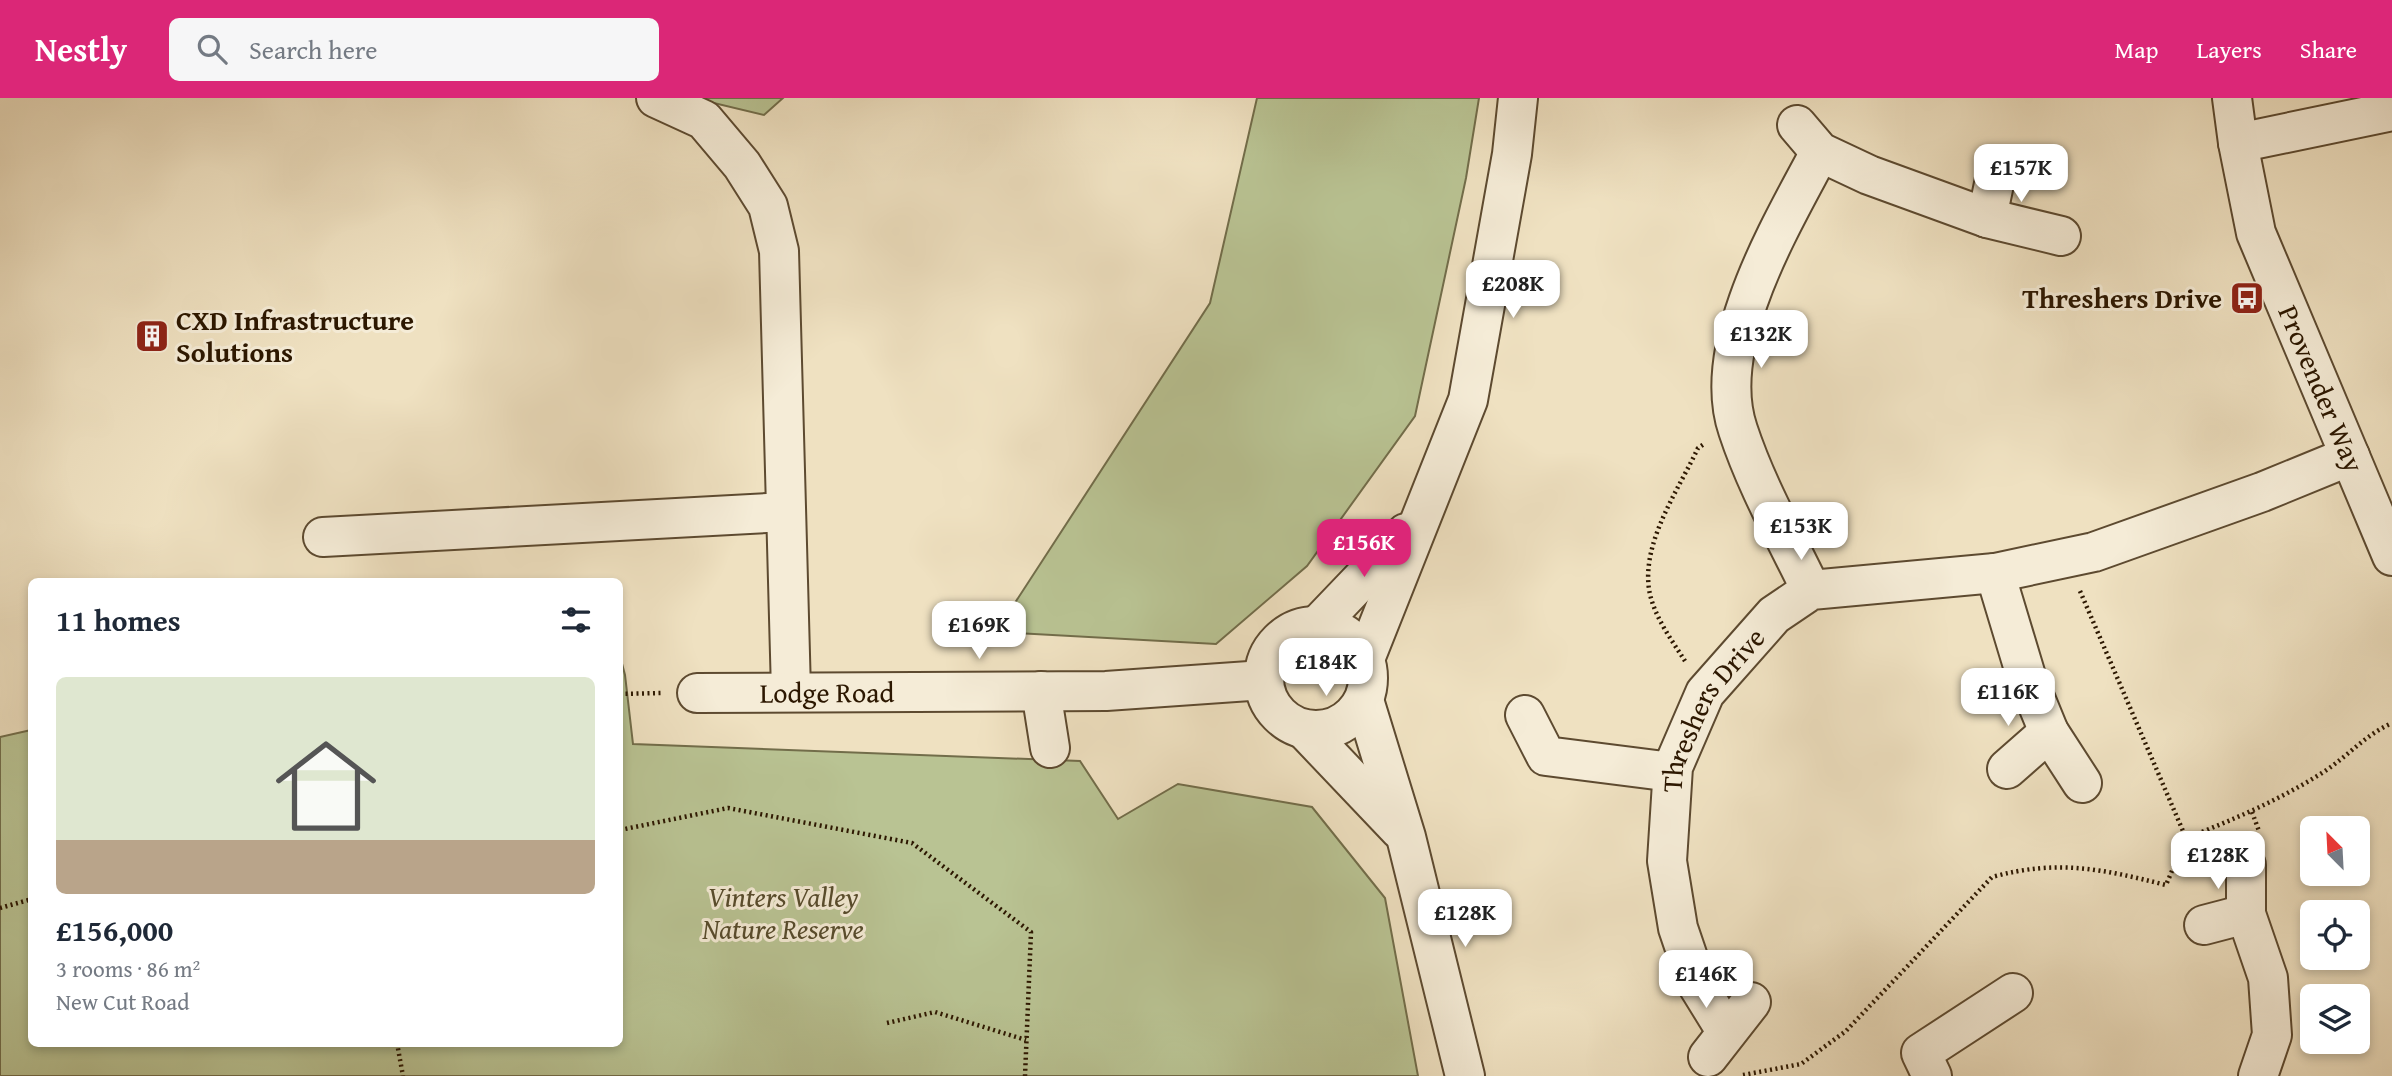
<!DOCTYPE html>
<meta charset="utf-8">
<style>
:root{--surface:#fff;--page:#f6f6f7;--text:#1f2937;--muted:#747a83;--line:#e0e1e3;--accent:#db2777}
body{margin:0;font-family:"Gentium Book Plus",serif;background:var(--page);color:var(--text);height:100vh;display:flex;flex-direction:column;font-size:26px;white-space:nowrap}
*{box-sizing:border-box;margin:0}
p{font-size:23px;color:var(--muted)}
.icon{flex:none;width:38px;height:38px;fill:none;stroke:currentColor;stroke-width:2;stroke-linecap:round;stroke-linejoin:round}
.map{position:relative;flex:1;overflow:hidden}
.sheet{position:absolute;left:28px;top:480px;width:595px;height:469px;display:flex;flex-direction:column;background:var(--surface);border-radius:10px;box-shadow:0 4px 10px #0003}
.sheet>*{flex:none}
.needle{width:46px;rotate:336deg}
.fabs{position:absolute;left:2300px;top:718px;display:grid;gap:14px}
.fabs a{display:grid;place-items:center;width:70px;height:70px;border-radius:10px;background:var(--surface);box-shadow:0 4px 10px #0003;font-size:35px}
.price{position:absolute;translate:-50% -60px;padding:0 16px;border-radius:14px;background:#fff;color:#222;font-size:23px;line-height:46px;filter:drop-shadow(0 2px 4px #0008)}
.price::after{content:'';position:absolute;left:50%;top:42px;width:21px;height:16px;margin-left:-10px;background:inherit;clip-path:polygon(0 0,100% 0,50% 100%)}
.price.selected{background:var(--accent);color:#fff}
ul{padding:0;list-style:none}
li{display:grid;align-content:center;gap:14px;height:371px;padding:0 28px}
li+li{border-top:2px solid var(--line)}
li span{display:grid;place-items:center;height:217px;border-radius:10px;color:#555}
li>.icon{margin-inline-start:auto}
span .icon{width:126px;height:126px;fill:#fffc;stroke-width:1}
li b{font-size:30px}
h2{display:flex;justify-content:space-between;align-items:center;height:84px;padding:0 28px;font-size:30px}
header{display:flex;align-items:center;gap:42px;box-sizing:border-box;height:98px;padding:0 35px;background:var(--accent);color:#fff}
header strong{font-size:33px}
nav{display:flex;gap:38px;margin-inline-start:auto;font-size:24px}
.search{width:490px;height:63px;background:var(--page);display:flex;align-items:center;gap:18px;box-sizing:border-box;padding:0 24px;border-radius:10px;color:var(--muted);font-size:26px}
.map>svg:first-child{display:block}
.green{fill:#b9c393;stroke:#726d4a;stroke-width:2}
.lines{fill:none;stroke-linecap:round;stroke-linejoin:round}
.minor-casing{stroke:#5d4a30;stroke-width:42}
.path{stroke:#2c1700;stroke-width:4.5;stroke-dasharray:2 3.5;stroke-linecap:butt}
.minor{stroke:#f5ecd7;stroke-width:38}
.labels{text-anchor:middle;stroke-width:6;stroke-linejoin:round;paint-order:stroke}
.poi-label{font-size:28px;font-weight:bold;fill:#2c1700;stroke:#f5ecd7;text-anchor:end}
.street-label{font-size:28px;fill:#2c1700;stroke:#f5ecd7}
.park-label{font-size:28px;font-style:italic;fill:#564b2c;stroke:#f5ecd7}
</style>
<header>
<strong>Nestly</strong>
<div class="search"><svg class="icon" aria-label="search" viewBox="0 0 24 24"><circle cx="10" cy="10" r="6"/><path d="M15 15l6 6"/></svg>Search here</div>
<nav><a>Map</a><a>Layers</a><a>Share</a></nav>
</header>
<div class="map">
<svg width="2392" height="978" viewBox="0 0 2392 978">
<rect width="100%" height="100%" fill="#efe1c1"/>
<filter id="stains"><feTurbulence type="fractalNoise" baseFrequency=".00286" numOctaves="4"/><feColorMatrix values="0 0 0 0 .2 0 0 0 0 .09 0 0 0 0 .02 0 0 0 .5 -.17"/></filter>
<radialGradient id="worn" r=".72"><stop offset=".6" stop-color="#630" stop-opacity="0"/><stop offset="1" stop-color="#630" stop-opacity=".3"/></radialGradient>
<g class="green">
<polygon points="693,0 783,0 764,17"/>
<polygon points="1257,0 1479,0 1466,80 1415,318 1307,468 1216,546 996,534 1210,205"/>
<polygon points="620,558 625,577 633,646 1080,663 1118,721 1178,686 1312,709 1385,800 1418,978 0,978 0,639 31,632 32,945 620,945"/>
</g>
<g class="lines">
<g class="minor-casing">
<g id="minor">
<polyline points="656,0 704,22 742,67 768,108 779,153 791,593"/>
<path id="s1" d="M2232 0 2238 45 2256 135 2392 458"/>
<polyline points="1797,27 1820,54 1869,77 1987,120 2061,138"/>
<polyline points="2238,45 2392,13"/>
<polyline points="1987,120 1995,81"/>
<polyline points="323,439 786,414"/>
<polyline points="1995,475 2026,578 2049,634 2082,685"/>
<path d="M1811 492C1786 440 1756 387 1738 332 1709 247 1781 128 1820 54"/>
<polyline points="1318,527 1406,435"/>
<circle cx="1316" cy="580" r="52"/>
<polyline points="1365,561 1468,302 1512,56 1518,0"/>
<polyline points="1041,593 1050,650"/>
<path id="s2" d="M697 595 1106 593 1264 582"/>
<polyline points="1364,602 1406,739 1465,978"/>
<polyline points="1525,617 1546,658 1672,674"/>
<polyline points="1304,631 1400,732"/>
<polyline points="2007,671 2049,634"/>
<polyline points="2246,767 2246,816 2268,880 2272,937 2258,978"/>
<polyline points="2204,827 2246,816"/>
<path id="s3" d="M1726 933 1697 886 1678 830 1667 763 1673 669 1705 595 1774 517 1811 492 1995 475 2094 454 2262 394 2350 358"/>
<polyline points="1708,959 1751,904"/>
<polyline points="1932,978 1921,955 2013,895"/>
</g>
</g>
<g class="path">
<path d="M2080 493 2186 740C2233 722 2279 702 2322 675 2347 659 2365 637 2392 625"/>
<path d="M1685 563C1671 541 1653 517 1649 491 1642 443 1679 391 1698 350L1704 346"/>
<polyline points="620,596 661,595"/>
<polyline points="2252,714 2259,733"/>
<polyline points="620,732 728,710 912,745 1031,834 1025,978"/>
<polyline points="0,810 32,801"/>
<polyline points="887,925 935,914 1026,942"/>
<polyline points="397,945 403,978"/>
<path d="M1743 977 1801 966 1846 933 1992 779C2058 761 2102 771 2166 787L2186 740"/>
</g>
<use href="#minor" class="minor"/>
</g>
<defs>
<g id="bus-square" transform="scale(1.75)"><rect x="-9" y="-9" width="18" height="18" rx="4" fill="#8f2418" stroke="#f5ecd7"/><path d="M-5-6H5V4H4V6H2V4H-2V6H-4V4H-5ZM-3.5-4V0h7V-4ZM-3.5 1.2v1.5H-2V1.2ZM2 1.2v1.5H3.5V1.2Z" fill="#fff"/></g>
<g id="building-square" transform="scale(1.75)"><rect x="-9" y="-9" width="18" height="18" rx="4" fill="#8f2418" stroke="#f5ecd7"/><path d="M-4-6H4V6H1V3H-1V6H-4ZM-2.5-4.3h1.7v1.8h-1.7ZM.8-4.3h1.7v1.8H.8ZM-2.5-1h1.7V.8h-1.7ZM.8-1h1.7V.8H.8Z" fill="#fff"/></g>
</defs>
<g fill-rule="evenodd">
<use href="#bus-square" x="2247" y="200"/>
<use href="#building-square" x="152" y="238"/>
</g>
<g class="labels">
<g class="poi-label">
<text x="2222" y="210">Threshers Drive</text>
<text x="176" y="232" text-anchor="start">CXD Infrastructure<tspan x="176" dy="32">Solutions</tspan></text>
</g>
<g class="street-label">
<text dy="10" stroke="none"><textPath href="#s1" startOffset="306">Provender Way</textPath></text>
<text dy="10" stroke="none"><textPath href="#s2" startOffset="130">Lodge Road</textPath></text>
<text dy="10" stroke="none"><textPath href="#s3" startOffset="345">Threshers Drive</textPath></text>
</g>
<g class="park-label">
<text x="783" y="809">Vinters Valley<tspan x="783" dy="32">Nature Reserve</tspan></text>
</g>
</g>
<rect width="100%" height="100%" filter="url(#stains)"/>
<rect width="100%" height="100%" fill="url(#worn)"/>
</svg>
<div class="fabs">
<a><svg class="needle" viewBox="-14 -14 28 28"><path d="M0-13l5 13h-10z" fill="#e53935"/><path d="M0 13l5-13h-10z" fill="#747a83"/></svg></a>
<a><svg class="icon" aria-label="locate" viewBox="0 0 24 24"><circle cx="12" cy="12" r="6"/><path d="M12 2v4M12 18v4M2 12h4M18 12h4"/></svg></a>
<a><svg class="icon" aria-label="layers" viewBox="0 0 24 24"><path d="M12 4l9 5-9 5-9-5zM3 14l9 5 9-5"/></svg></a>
</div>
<b class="price" style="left:2021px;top:106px">£157K</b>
<b class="price" style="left:1513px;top:222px">£208K</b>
<b class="price" style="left:1761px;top:272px">£132K</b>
<b class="price" style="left:1801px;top:464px">£153K</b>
<b class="price selected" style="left:1364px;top:481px">£156K</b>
<b class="price" style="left:979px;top:563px">£169K</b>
<b class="price" style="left:1326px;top:600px">£184K</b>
<b class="price" style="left:2008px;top:630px">£116K</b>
<b class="price" style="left:2218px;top:793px">£128K</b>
<b class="price" style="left:1465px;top:851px">£128K</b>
<b class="price" style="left:1706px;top:912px">£146K</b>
<section class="sheet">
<h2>11 homes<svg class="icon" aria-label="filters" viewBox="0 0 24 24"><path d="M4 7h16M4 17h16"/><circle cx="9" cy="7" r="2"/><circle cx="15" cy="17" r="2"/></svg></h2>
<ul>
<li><span style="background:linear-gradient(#dfe7d0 75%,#b9a48a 0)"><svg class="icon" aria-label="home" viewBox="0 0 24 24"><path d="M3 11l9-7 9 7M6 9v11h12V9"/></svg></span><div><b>£156,000</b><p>3 rooms · 86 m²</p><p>New Cut Road</p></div></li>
</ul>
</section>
</div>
